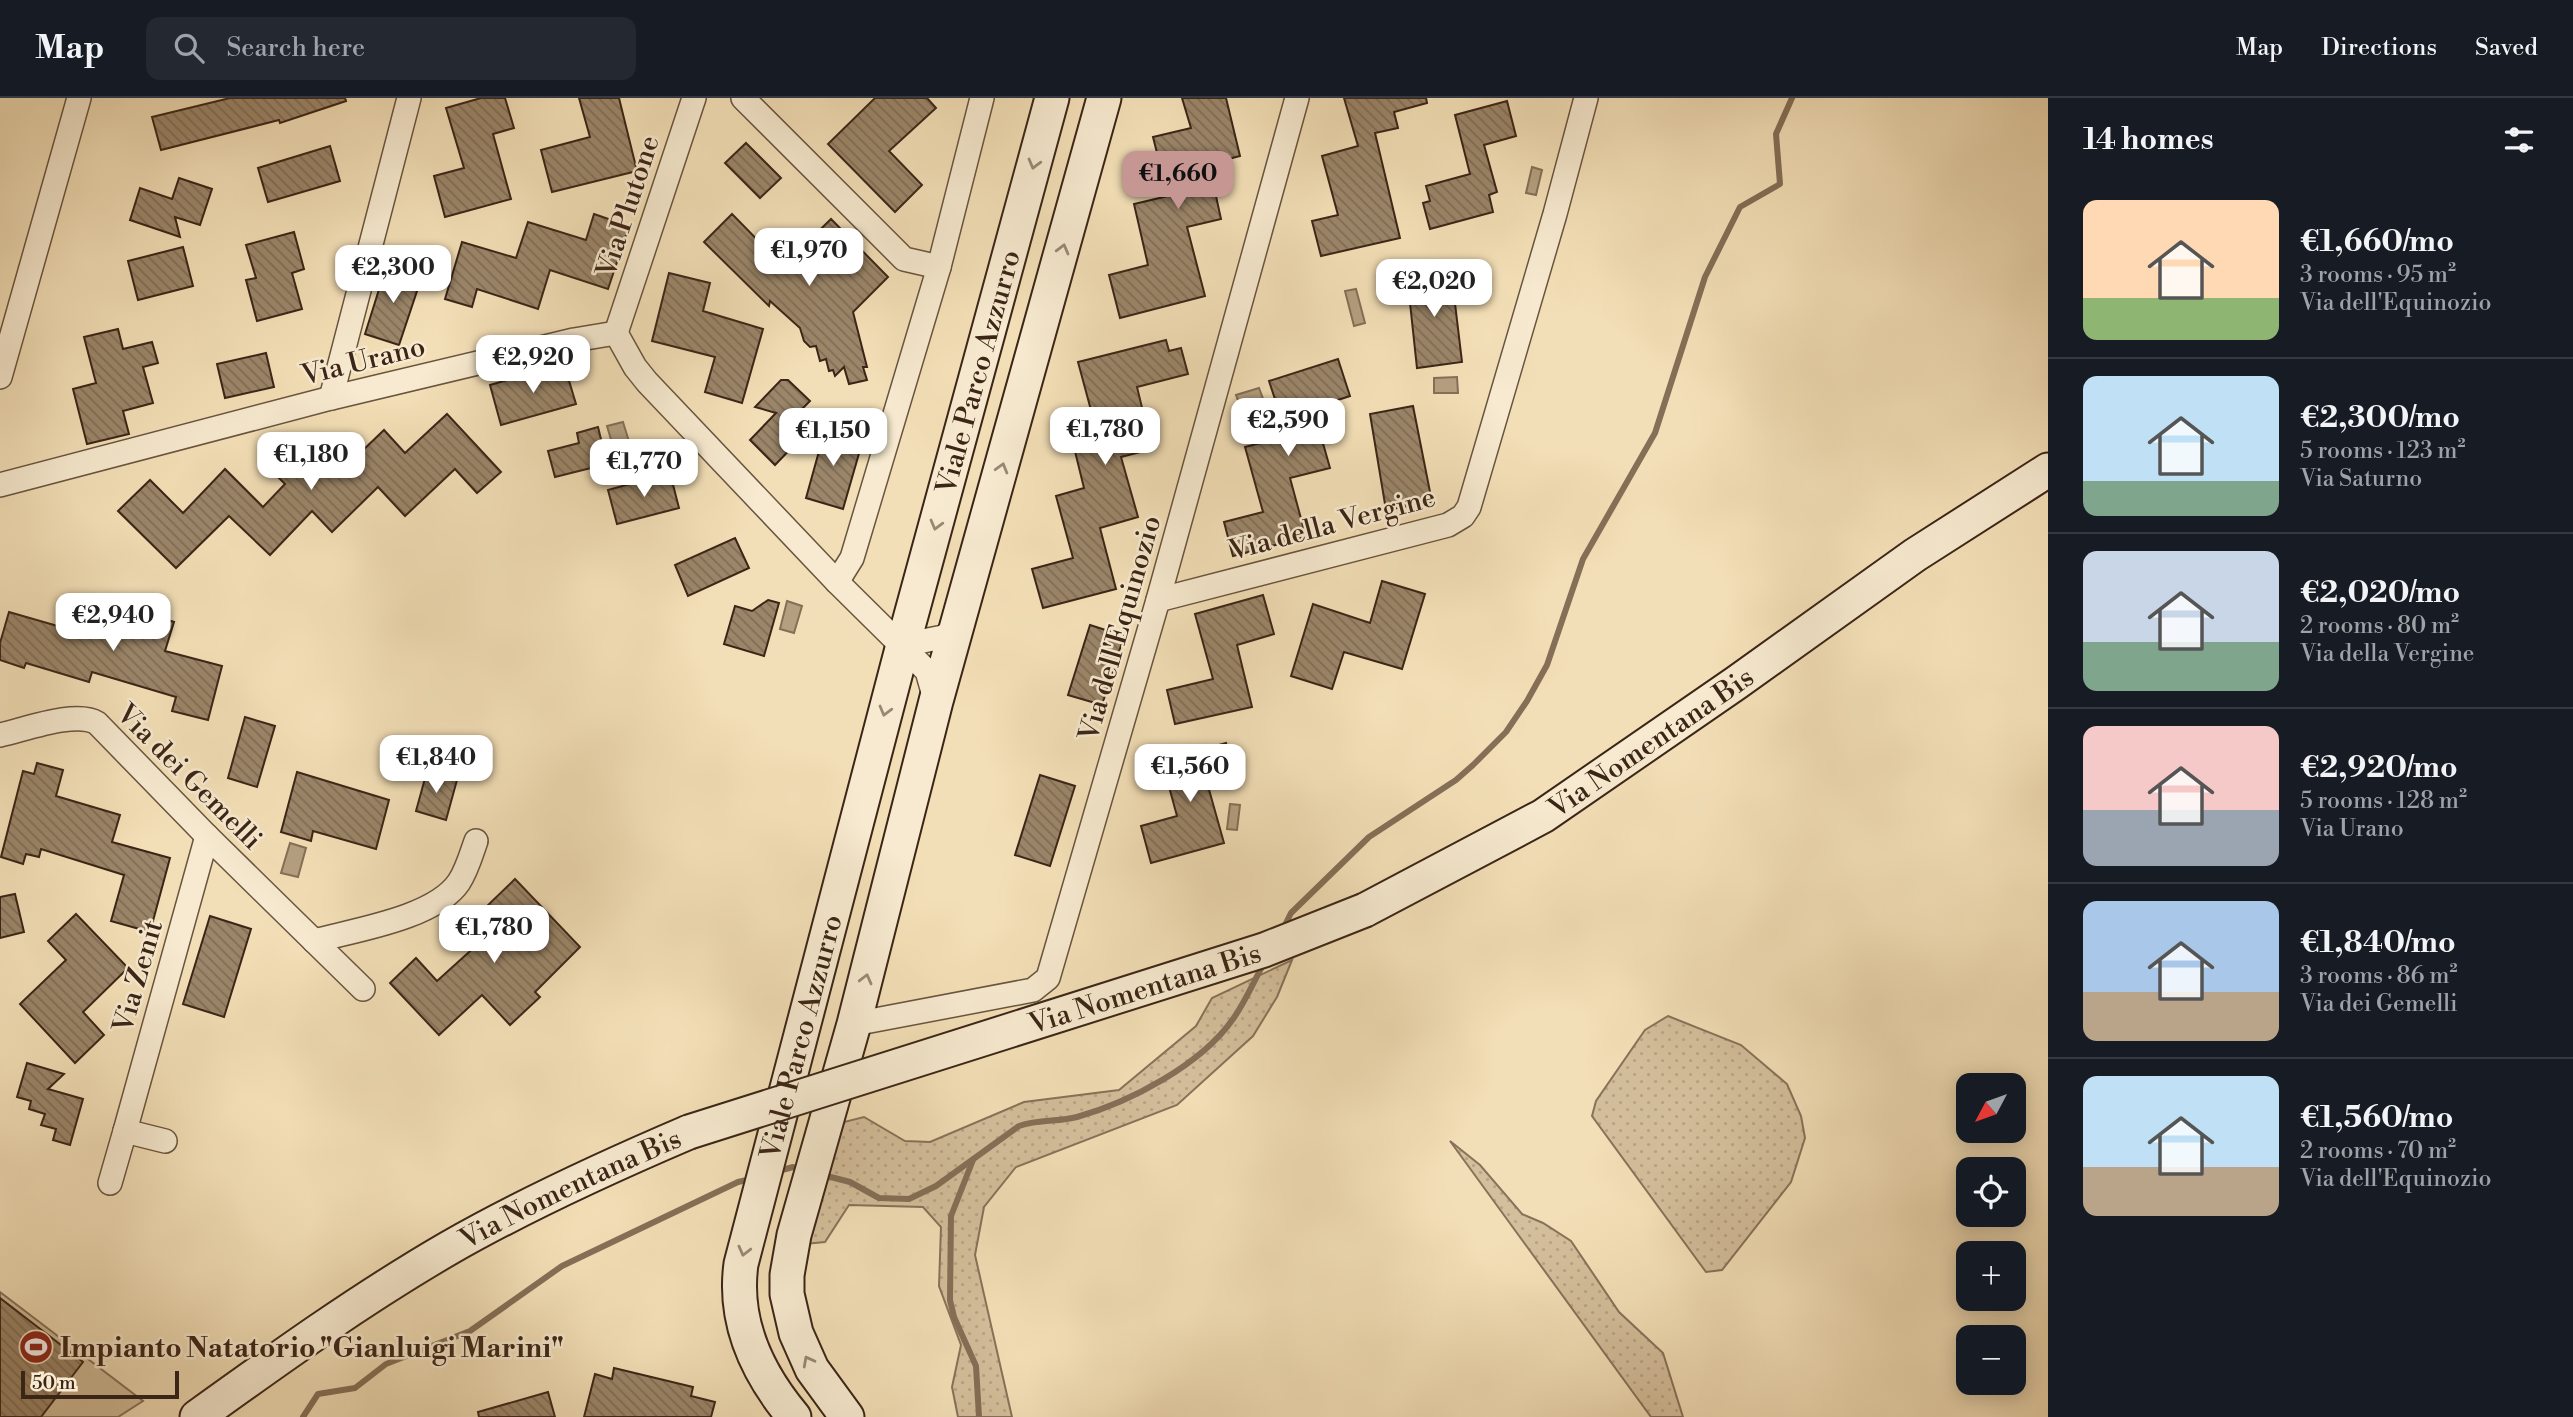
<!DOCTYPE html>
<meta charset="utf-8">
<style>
:root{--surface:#171b24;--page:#242831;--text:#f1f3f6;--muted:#9ea1a6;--line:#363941;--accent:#c59692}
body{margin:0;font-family:"Libre Bodoni",serif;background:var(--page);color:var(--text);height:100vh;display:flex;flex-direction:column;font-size:26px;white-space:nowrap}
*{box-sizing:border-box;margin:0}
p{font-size:23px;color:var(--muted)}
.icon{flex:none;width:38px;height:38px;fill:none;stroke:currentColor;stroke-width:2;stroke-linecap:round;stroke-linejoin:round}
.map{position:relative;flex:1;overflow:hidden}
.details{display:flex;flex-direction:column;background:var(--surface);width:525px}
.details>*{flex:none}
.needle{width:46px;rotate:229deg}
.buttons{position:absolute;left:1956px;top:975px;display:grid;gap:14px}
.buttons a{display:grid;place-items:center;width:70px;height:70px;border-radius:14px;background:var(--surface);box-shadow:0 4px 18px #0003;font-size:35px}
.scale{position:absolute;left:21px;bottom:18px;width:158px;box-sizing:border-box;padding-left:7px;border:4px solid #3b2517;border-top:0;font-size:19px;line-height:24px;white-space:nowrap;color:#3b2517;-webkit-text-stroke:5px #f7ead0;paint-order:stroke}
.price{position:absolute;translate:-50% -60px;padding:0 16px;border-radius:14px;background:#fff;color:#222;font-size:23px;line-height:46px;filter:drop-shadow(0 2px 4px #0008)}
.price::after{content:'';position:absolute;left:50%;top:42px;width:21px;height:16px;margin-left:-10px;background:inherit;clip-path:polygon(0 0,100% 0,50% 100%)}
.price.on{background:var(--accent);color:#111}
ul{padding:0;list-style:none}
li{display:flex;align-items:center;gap:21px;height:175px;padding:0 35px}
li+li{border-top:2px solid var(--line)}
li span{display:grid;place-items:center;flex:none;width:196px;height:140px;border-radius:14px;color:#555}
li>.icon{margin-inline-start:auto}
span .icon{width:84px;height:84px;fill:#fffc;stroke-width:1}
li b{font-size:30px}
h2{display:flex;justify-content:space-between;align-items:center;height:84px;padding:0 35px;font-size:30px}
header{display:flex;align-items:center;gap:42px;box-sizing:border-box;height:98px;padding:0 35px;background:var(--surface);border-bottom:2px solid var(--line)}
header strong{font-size:33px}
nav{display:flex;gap:38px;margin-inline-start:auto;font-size:24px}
.search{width:490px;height:63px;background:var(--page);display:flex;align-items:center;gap:18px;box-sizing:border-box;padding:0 24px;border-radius:14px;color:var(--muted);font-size:26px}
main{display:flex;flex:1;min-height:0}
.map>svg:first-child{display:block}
.grass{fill:url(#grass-dots);stroke:#88725a;stroke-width:2}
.garden{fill:#d4bf9c;stroke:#88725a;stroke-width:2}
.water{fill:#b4a081;stroke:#846f57;stroke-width:2}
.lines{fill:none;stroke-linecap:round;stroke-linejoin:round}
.stream{stroke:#846f57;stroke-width:6}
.building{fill:url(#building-back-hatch);stroke:#3b2517;stroke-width:2}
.street-casing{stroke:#69543f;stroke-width:26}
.secondary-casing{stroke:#3b2517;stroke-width:37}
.street{stroke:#f7ead0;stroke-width:23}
.secondary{stroke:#f7ead0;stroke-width:33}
.secondary-bridge-casing{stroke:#3b2517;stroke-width:37;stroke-linecap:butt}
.secondary-bridge{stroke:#f7ead0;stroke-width:33}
.oneway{stroke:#998874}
.labels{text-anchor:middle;stroke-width:5;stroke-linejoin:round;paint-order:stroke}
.street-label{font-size:28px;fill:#3b2517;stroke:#f7ead0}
.poi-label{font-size:28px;font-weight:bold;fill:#3b2517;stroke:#f7ead0;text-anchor:start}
</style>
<header>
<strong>Map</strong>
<div class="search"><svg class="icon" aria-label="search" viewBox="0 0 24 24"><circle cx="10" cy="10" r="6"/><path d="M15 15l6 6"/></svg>Search here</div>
<nav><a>Map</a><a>Directions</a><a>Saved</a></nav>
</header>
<main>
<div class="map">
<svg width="2048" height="1319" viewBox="0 0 2048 1319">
<defs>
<pattern id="grass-dots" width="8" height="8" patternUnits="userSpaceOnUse" patternTransform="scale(1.75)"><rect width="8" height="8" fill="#d4bf9c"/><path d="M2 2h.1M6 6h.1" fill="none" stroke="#b7a486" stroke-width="1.8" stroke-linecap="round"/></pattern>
<pattern id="building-back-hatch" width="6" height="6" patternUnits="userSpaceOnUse" patternTransform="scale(1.75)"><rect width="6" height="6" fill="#9b866a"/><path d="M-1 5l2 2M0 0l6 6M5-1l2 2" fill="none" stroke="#806d56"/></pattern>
</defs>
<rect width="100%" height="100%" fill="#f3dfb7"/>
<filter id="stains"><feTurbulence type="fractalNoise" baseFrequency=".00286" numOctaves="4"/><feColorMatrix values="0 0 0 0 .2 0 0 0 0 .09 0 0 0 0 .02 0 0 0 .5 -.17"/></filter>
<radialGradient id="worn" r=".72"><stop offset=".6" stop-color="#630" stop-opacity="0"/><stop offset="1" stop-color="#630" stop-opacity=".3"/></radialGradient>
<g class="grass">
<polygon points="1292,862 1277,899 1253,938 1177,1007 1016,1069 984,1109 975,1157 1012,1319 958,1319 952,1289 961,1247 939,1188 941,1129 923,1109 849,1107 825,1144 805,1146 804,1108 844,1024 864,1019 905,1043 930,1044 1024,1004 1119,992 1196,928 1212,900"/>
<polygon points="1668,918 1741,947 1787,986 1801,1018 1805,1040 1791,1084 1722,1172 1706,1174 1592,1018 1596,1003 1645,932"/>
<polygon points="1450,1043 1480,1067 1522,1116 1543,1125 1571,1143 1619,1214 1663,1255 1683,1319 1651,1319"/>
</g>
<polygon class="garden" points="0,1194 143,1303 118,1319 0,1319"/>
<g class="water">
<polygon points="1532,69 1542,72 1536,97 1526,95"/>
<polygon points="1356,191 1365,225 1354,228 1345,193"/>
<polygon points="1457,279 1458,295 1434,295 1434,280"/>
<polygon points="1259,290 1265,306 1242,314 1236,297"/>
<polygon points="623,324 631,350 615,355 607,328"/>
<polygon points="787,503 802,508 794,535 780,531"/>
<polygon points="1230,706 1240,707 1237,732 1227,731"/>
<polygon points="290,745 306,750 298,779 281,775"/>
</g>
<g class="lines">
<g class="stream">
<polyline points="1283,831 1291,815 1369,739 1456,682 1473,667 1506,634 1527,603 1547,567 1583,461 1655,335 1705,179 1740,109 1780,86 1776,36 1792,0"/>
<polyline points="973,1062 951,1118 950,1202 954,1219 976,1268 979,1319"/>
<polyline points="775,1074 793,1069 802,1072"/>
<path d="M823 1077 850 1084 879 1100 909 1101 936 1088 1019 1028C1039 1021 1058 1024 1077 1019 1130 1004 1201 967 1233 921 1245 904 1254 883 1264 865"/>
<polyline points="303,1319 318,1296 355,1290 386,1266 470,1233 562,1168 738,1084 751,1081"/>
</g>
</g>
<g class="building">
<polygon points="230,0 345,0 346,3 280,25 279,22 161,52 152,19"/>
<polygon points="481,0 505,0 514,30 493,36 511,101 445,119 434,78 464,70 446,10"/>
<polygon points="579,0 619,0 637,73 552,94 541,52 590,39"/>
<polygon points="875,0 927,0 936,10 889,53 922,87 895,114 828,46"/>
<polygon points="1182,0 1226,0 1240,58 1209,66 1221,121 1187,129 1205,198 1120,220 1109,177 1148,167 1134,106 1168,98 1153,39 1191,30"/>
<polygon points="1344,0 1426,0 1427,5 1394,14 1398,30 1375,35 1400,140 1321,158 1312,123 1338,117 1322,58 1358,48"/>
<polygon points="1507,3 1516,38 1484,47 1497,94 1489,97 1493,114 1430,131 1423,105 1430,103 1426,88 1470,76 1455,17"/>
<polygon points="746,45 781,80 760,100 725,65"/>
<polygon points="330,48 340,83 268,104 258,70"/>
<polygon points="179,80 212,91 200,127 175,119 180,139 130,122 140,90 172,101"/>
<polygon points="594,116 629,128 608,191 550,172 538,211 477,191 472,209 445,201 462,144 516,160 528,124 586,142"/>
<polygon points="732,116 783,168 831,121 888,179 853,214 867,269 863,269 867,282 849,286 844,269 835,278 833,272 829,273 826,261 820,263 816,248 810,249 804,243 800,230 770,203 769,208 704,144"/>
<polygon points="294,134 304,171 292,175 302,211 257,223 246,182 256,180 246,147"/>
<polygon points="183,149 193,188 138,202 128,163"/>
<polygon points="387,166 422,178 399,247 365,236"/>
<polygon points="1451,172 1462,264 1417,270 1407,177"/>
<polygon points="669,175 710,185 703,213 763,231 742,305 705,294 715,259 652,243"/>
<polygon points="118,231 123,251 152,244 158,265 143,269 153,305 123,313 129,336 87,346 73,291 96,285 84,239"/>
<polygon points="1166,242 1169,253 1181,250 1188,276 1137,289 1152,351 1121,359 1138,419 1100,430 1116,491 1043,510 1032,471 1073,460 1056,398 1084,390 1070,333 1095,327 1078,264"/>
<polygon points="266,255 274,289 225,300 217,266"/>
<polygon points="1338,261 1350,298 1313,310 1330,370 1290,380 1306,439 1233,458 1224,424 1263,414 1245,349 1287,338 1269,283"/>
<polygon points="564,266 576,306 501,327 490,287"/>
<polygon points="781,282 788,282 810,303 787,326 801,340 775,367 750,342 776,315 755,309"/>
<polygon points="1413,308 1432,404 1386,412 1370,316"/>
<polygon points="447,316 501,374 477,395 455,371 405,418 378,389 332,434 312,413 270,457 229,418 176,470 118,413 150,382 183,415 225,371 263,409 285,386 275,376 305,346 336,378 384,332 405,355"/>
<polygon points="828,321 860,352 843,411 806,400"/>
<polygon points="598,329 607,366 555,379 548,353 579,345 577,335"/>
<polygon points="670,375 679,410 617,426 608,392"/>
<polygon points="735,440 749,470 688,498 675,467"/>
<polygon points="1382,483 1425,496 1402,571 1344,554 1332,591 1291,578 1313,506 1370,525"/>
<polygon points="1263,497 1274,536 1237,547 1252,609 1175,626 1167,592 1213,581 1195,516"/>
<polygon points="78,498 135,515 136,512 174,524 165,553 222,568 208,622 172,613 176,599 92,574 89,584 26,565 24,570 0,562 0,545 9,514 68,531"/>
<polygon points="768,502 779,505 764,558 724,546 735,508 752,513"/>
<polygon points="1090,527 1124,538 1102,607 1068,597"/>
<polygon points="245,619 275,628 257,689 228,680"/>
<polygon points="1226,645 1236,680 1208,688 1224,745 1151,765 1141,728 1177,718 1162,663"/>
<polygon points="37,665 63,672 56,698 120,717 112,744 170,760 150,834 111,823 124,777 41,751 39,759 26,756 23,766 1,759 23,673 34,676"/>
<polygon points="427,673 457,682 446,722 416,713"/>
<polygon points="297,674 389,702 376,751 313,733 311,743 281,734"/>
<polygon points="1040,677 1075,688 1050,768 1015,757"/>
<polygon points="515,781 580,849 535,894 540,899 510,927 482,897 439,937 390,885 416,860 437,883 500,826 485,810"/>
<polygon points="15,796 24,834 0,840 0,799"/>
<polygon points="76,816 128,870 83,914 104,937 75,965 20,906 66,862 48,843"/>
<polygon points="210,818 251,831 224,919 183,906"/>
<polygon points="27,965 64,976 48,991 83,1001 70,1047 53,1042 56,1031 41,1027 45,1016 29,1011 31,1003 17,999"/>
<polygon points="0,1200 83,1264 41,1319 0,1319"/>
<polygon points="614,1270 693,1289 691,1298 715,1304 711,1319 584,1319 595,1276 612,1281"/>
<polygon points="548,1294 555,1319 479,1319 478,1314"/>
</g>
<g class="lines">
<g class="street-casing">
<g id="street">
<polyline points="743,0 904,161 939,169"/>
<polyline points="616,235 635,269 647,284 837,484 927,573 935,601"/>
<polyline points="616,235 694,0"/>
<polyline points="0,279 79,0"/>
<polyline points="331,300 409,0"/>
<polyline points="0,387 331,300 574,242 616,235"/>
<polyline points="837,484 852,460 939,169 982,0"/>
<polyline points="1158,502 1448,427 1463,418 1469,409 1555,116 1586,0"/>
<polyline points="903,547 943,539 957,530"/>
<path d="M0 637C24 632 76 612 97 625L207 738 363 891"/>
<path d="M314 843C355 832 435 820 459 784 467 772 471 757 476 743"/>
<polyline points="854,926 1033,892 1048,880 1158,502 1297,0"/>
<polyline points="165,1043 125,1033 207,738"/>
<polyline points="110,1085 125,1033"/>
</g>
</g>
<g class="secondary-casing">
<g id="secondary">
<path id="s1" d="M1365 812 1543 718 1736 585 1915 457 2048 372"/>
<path id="s2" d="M197 1319C279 1260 361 1201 449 1150 526 1106 607 1069 689 1034"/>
<path id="s3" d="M794 1319C757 1275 733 1224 741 1166L903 547 1052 0"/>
<polyline points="847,1319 812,1271 796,1235 787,1196 787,1177 794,1137 854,926 936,603 1104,0"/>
</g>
</g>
<use href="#street" class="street"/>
<use href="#secondary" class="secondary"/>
<g class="secondary-bridge-casing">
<g id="secondary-bridge">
<path id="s4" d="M689 1034 1264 852 1365 812"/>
</g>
</g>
<use href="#secondary-bridge" class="secondary-bridge"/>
</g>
<defs><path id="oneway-chevron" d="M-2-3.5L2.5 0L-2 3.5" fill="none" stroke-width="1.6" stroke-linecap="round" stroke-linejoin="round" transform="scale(1.75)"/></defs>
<g class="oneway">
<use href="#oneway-chevron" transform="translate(1034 66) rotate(105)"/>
<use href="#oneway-chevron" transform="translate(1063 151) rotate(-75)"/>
<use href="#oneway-chevron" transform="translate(1002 370) rotate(-74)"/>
<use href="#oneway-chevron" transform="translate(936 427) rotate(105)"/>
<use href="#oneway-chevron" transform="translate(885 613) rotate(105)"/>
<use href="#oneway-chevron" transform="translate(866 881) rotate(-76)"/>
<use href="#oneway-chevron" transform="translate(744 1153) rotate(104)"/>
<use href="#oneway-chevron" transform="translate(808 1263) rotate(-118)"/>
</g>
<defs>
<g id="stadium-disc" transform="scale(1.75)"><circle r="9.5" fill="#8f2418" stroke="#f7ead0"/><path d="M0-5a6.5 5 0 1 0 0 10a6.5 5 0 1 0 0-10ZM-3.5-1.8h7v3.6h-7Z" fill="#fff"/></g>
</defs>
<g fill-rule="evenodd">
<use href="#stadium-disc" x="36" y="1249"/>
</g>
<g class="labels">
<g class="street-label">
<text transform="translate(627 108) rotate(-72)" y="10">Via Plutone</text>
<text transform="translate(363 262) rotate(-14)" y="10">Via Urano</text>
<text dy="10" stroke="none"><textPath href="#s3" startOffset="1090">Viale Parco Azzurro</textPath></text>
<text transform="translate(1332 425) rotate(-15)" y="10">Via della Vergine</text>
<text transform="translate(1119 530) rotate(-74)" y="10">Via dell'Equinozio</text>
<text dy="10" stroke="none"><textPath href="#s1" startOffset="332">Via Nomentana Bis</textPath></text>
<text transform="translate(190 678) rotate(45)" y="10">Via dei Gemelli</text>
<text transform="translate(137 878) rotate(-74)" y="10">Via Zenit</text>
<text dy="10" stroke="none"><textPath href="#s4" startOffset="478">Via Nomentana Bis</textPath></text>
<text dy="10" stroke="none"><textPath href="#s3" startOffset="402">Viale Parco Azzurro</textPath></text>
<text dy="10" stroke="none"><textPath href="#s2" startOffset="439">Via Nomentana Bis</textPath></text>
</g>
<g class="poi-label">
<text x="60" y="1259">Impianto Natatorio "Gianluigi Marini"</text>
</g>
</g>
<rect width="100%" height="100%" filter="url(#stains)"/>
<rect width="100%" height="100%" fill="url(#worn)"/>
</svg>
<div class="buttons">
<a><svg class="needle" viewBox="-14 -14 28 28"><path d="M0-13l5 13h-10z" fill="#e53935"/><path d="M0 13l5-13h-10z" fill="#9ea1a6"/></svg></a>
<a><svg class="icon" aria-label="locate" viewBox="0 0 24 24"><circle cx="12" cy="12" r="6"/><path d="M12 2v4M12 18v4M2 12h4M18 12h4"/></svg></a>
<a>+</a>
<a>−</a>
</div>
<div class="scale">50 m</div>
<b class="price on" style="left:1178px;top:113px">€1,660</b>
<b class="price" style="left:809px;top:190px">€1,970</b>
<b class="price" style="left:393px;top:207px">€2,300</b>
<b class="price" style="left:1434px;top:221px">€2,020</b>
<b class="price" style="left:533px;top:297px">€2,920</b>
<b class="price" style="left:1288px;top:360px">€2,590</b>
<b class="price" style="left:1105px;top:369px">€1,780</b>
<b class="price" style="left:833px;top:370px">€1,150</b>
<b class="price" style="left:311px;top:394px">€1,180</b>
<b class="price" style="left:644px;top:401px">€1,770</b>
<b class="price" style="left:113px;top:555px">€2,940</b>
<b class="price" style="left:436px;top:697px">€1,840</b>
<b class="price" style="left:1190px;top:706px">€1,560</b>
<b class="price" style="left:494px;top:867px">€1,780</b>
</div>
<section class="details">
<h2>14 homes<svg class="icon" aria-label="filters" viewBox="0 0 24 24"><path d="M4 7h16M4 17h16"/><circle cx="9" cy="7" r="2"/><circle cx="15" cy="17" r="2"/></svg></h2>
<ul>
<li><span style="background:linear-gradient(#ffd9b3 70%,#8fb573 0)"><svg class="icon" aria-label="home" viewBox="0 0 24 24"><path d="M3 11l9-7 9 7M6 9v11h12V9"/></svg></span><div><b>€1,660/mo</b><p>3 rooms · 95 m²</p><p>Via dell'Equinozio</p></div></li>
<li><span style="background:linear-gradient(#bfe0f5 75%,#7fa58c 0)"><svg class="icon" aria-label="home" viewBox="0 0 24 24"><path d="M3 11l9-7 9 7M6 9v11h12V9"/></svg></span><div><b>€2,300/mo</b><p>5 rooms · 123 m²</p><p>Via Saturno</p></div></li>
<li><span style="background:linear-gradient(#c9d6e8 65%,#7fa58c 0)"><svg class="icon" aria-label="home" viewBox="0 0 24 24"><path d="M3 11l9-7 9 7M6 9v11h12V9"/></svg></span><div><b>€2,020/mo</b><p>2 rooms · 80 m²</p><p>Via della Vergine</p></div></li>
<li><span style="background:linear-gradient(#f6c9c9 60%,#9aa5b1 0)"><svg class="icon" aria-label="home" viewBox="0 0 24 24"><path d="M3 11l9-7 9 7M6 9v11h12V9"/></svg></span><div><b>€2,920/mo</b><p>5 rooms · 128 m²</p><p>Via Urano</p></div></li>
<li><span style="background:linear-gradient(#a9c7e8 65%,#b9a48a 0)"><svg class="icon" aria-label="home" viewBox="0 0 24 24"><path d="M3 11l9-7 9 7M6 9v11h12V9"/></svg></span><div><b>€1,840/mo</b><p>3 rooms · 86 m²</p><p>Via dei Gemelli</p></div></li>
<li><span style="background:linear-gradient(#bfe0f5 65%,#b9a48a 0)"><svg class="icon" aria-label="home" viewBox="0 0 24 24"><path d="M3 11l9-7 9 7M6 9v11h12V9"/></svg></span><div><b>€1,560/mo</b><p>2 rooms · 70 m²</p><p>Via dell'Equinozio</p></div></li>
</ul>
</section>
</main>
